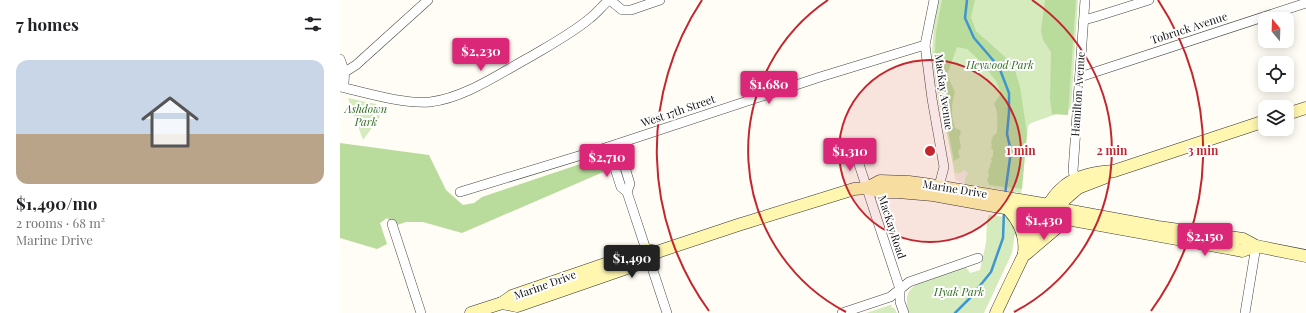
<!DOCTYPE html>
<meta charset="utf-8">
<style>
:root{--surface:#fff;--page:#f6f6f6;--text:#202124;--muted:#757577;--line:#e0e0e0;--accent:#db2777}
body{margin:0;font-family:"Playfair Display",serif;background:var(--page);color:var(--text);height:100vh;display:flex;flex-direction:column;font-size:15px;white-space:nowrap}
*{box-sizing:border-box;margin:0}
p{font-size:13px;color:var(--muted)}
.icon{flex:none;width:22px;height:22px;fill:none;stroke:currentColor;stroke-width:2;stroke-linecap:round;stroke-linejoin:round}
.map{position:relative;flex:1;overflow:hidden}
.side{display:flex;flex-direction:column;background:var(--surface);width:340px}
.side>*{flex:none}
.needle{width:26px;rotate:341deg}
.buttons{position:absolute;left:918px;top:12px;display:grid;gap:8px}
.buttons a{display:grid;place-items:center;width:36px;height:36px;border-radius:8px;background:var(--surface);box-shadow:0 2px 10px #0003;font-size:20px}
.price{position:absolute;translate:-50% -34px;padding:0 9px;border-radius:4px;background:var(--accent);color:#fff;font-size:13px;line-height:26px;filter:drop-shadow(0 1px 2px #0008)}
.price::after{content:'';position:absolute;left:50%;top:24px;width:12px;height:9px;margin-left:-6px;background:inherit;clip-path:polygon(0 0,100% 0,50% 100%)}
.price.current{background:#222;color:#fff}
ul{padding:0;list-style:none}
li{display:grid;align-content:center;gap:8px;height:212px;padding:0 16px}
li+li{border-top:1px solid var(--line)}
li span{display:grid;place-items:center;height:124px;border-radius:12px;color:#555}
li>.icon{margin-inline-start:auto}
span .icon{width:72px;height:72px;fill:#fffc;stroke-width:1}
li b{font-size:17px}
h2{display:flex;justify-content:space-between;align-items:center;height:48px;padding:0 16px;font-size:17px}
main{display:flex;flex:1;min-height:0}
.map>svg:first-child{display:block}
.green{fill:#d5ebbd}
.forest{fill:#b9dc9c}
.plaza{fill:#f1ede2}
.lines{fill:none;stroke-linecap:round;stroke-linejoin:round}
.stream{stroke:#3f96cf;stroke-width:2.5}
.street-casing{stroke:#444;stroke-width:10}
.secondary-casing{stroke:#333;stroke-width:13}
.street{stroke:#fff;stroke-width:9}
.secondary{stroke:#fff6b0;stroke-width:12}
.ring{fill:none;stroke:#c4262e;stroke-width:2}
.labels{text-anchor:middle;stroke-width:4;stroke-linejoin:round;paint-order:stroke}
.street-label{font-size:11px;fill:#111;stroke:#fff}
.park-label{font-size:11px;font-style:italic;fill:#2f6b1f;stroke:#fff}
.centre{fill:#c4262e;stroke:#fff;stroke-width:2}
.ring-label{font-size:12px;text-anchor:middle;font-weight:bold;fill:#c4262e;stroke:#fff;stroke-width:4;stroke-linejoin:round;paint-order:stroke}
</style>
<main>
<section class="side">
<h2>7 homes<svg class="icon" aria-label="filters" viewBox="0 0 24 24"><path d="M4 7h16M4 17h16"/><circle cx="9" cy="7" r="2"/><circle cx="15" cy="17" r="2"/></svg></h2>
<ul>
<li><span style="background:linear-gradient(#c9d6e8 60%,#b9a48a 0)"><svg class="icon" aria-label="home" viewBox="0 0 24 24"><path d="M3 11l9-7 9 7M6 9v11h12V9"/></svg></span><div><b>$1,490/mo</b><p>2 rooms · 68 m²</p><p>Marine Drive</p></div></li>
</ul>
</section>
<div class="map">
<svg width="966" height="313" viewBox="0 0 966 313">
<rect width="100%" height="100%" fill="#fffdf5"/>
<g class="green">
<polygon points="598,0 738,0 731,109 691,123 688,126 681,193 625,184 616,180 606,129 599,103 592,53 594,27"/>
<polygon points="8,98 36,104 40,117 23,140"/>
<path d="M649 215 666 217 670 220 675 232 672 253 644 313H569C566 304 565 294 573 287 579 281 615 271 626 267L630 273 640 270 646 243 647 220Z"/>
<polygon points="550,305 552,305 551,307 554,308 557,313 526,313"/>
</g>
<g class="forest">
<path d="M602 0H635L631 17 636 31 673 64 680 87 687 133 682 189 649 185 647 179 649 177 648 171 650 167V164L652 162 651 159 653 156V150L651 148 652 145 651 142 653 136 657 133C657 124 659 112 654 104L661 93 656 81 640 61 627 49 617 47 607 75 615 92C611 104 611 116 615 128L620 130 621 133 619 137 621 148 618 151 620 157 614 161 609 135 600 101 595 52 596 32Z"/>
<polygon points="705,0 736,0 728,115 712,114 710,99 711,52 703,40 701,30"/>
<polygon points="0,143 89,155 106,190 123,205 134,203 142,197 264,156 268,170 122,233 83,222 66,222 57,225 52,224 47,218 40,223 47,244 37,249 0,238"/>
</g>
<polygon class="plaza" points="624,170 628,173 625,179 625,184 616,180 614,173 620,173"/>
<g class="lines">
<g class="stream">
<polyline points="627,0 625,18 634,38 659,67 669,93 669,112 667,134 671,151 665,194"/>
<polyline points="615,313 630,298 651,272 663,238 664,211"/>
</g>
<g class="street-casing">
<g id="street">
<polyline points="270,0 282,10 291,10 320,0"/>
<polyline points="594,0 585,45 592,99 604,167 599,186"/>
<polyline points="744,20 755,17 809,0"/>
<path d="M0 59C4 69 6 76 3 87"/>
<polyline points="5,72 16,65 88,0"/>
<polyline points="740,77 966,3"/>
<path d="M0 87C28 93 61 104 90 102 125 98 160 73 190 57 210 45 231 34 249 19 256 14 262 6 269 0"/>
<polyline points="278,144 290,184 287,192"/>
<polyline points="268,147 281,187 287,192 327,313"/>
<polyline points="514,149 560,289 560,302 564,313"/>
<polyline points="737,185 733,171 745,0"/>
<polyline points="120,192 268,147 480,77 585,45"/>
<polyline points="52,224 81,313"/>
<polyline points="502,313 550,297 569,282 638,258"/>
<polyline points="905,313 916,246"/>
</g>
</g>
<g class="secondary-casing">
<g id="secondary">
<polyline points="947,114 966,108"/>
<polyline points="527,188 540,181 569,182 584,184 709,205 715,208 818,227 903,239 916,246 966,256"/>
<path d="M668 209C679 221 686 237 684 253"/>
<polyline points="710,211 715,208 738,188 764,178"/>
<polyline points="686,254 726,220"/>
<polyline points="162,303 177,306 310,260 317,252"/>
<polyline points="131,313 162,303 172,296 306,250 317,252 398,225 514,189 527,188 540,192 558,192 593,195 898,250 902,251 916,246"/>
<path d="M656 313C667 289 679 265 690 242 699 224 706 203 721 189 734 176 756 172 774 171L925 121"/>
</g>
</g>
<use href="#street" class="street"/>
<use href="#secondary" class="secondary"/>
</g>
<circle cx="590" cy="151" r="91" fill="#c4262e" fill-opacity=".12"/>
<g class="ring">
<circle cx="590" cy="151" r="91"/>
<path d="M506 312A182 182 0 0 1 488 0M692 0A182 182 0 0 1 674 312"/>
<path d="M369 311A273 273 0 0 1 362 0M818 0A273 273 0 0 1 811 311"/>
</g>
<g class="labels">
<g class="street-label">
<text transform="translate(849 28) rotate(-18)" y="4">Tobruck Avenue</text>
<text transform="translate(604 92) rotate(82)" y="4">MacKay Avenue</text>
<text transform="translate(738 94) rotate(-86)" y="4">Hamilton Avenue</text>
<text transform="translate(338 111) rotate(-19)" y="4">West 17th Street</text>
<text transform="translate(615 189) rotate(9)" y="4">Marine Drive</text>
<text transform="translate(552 227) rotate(72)" y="4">MacKay Road</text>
<text transform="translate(205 285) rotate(-20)" y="4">Marine Drive</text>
</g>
<g class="park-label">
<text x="660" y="69">Heywood Park</text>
<text x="26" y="113">Ashdown<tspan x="26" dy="13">Park</tspan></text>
<text x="619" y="296">Hyak Park</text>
</g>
</g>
<circle cx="590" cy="151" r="6" class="centre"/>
<g class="ring-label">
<text x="681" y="155">1 min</text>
<text x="772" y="155">2 min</text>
<text x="863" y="155">3 min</text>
</g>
</svg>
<div class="buttons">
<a><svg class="needle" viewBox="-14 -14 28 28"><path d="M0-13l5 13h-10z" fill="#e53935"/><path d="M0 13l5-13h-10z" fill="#757577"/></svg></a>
<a><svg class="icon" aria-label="locate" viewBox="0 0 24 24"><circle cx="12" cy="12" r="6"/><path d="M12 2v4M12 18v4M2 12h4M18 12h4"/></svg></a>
<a><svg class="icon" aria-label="layers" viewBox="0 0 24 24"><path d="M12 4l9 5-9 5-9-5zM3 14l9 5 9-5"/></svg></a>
</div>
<b class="price" style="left:141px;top:72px">$2,230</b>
<b class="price" style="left:429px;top:105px">$1,680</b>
<b class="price" style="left:510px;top:172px">$1,310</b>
<b class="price" style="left:267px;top:178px">$2,710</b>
<b class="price" style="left:704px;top:241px">$1,430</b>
<b class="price" style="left:865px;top:257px">$2,150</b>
<b class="price current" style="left:292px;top:279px">$1,490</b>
</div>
</main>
